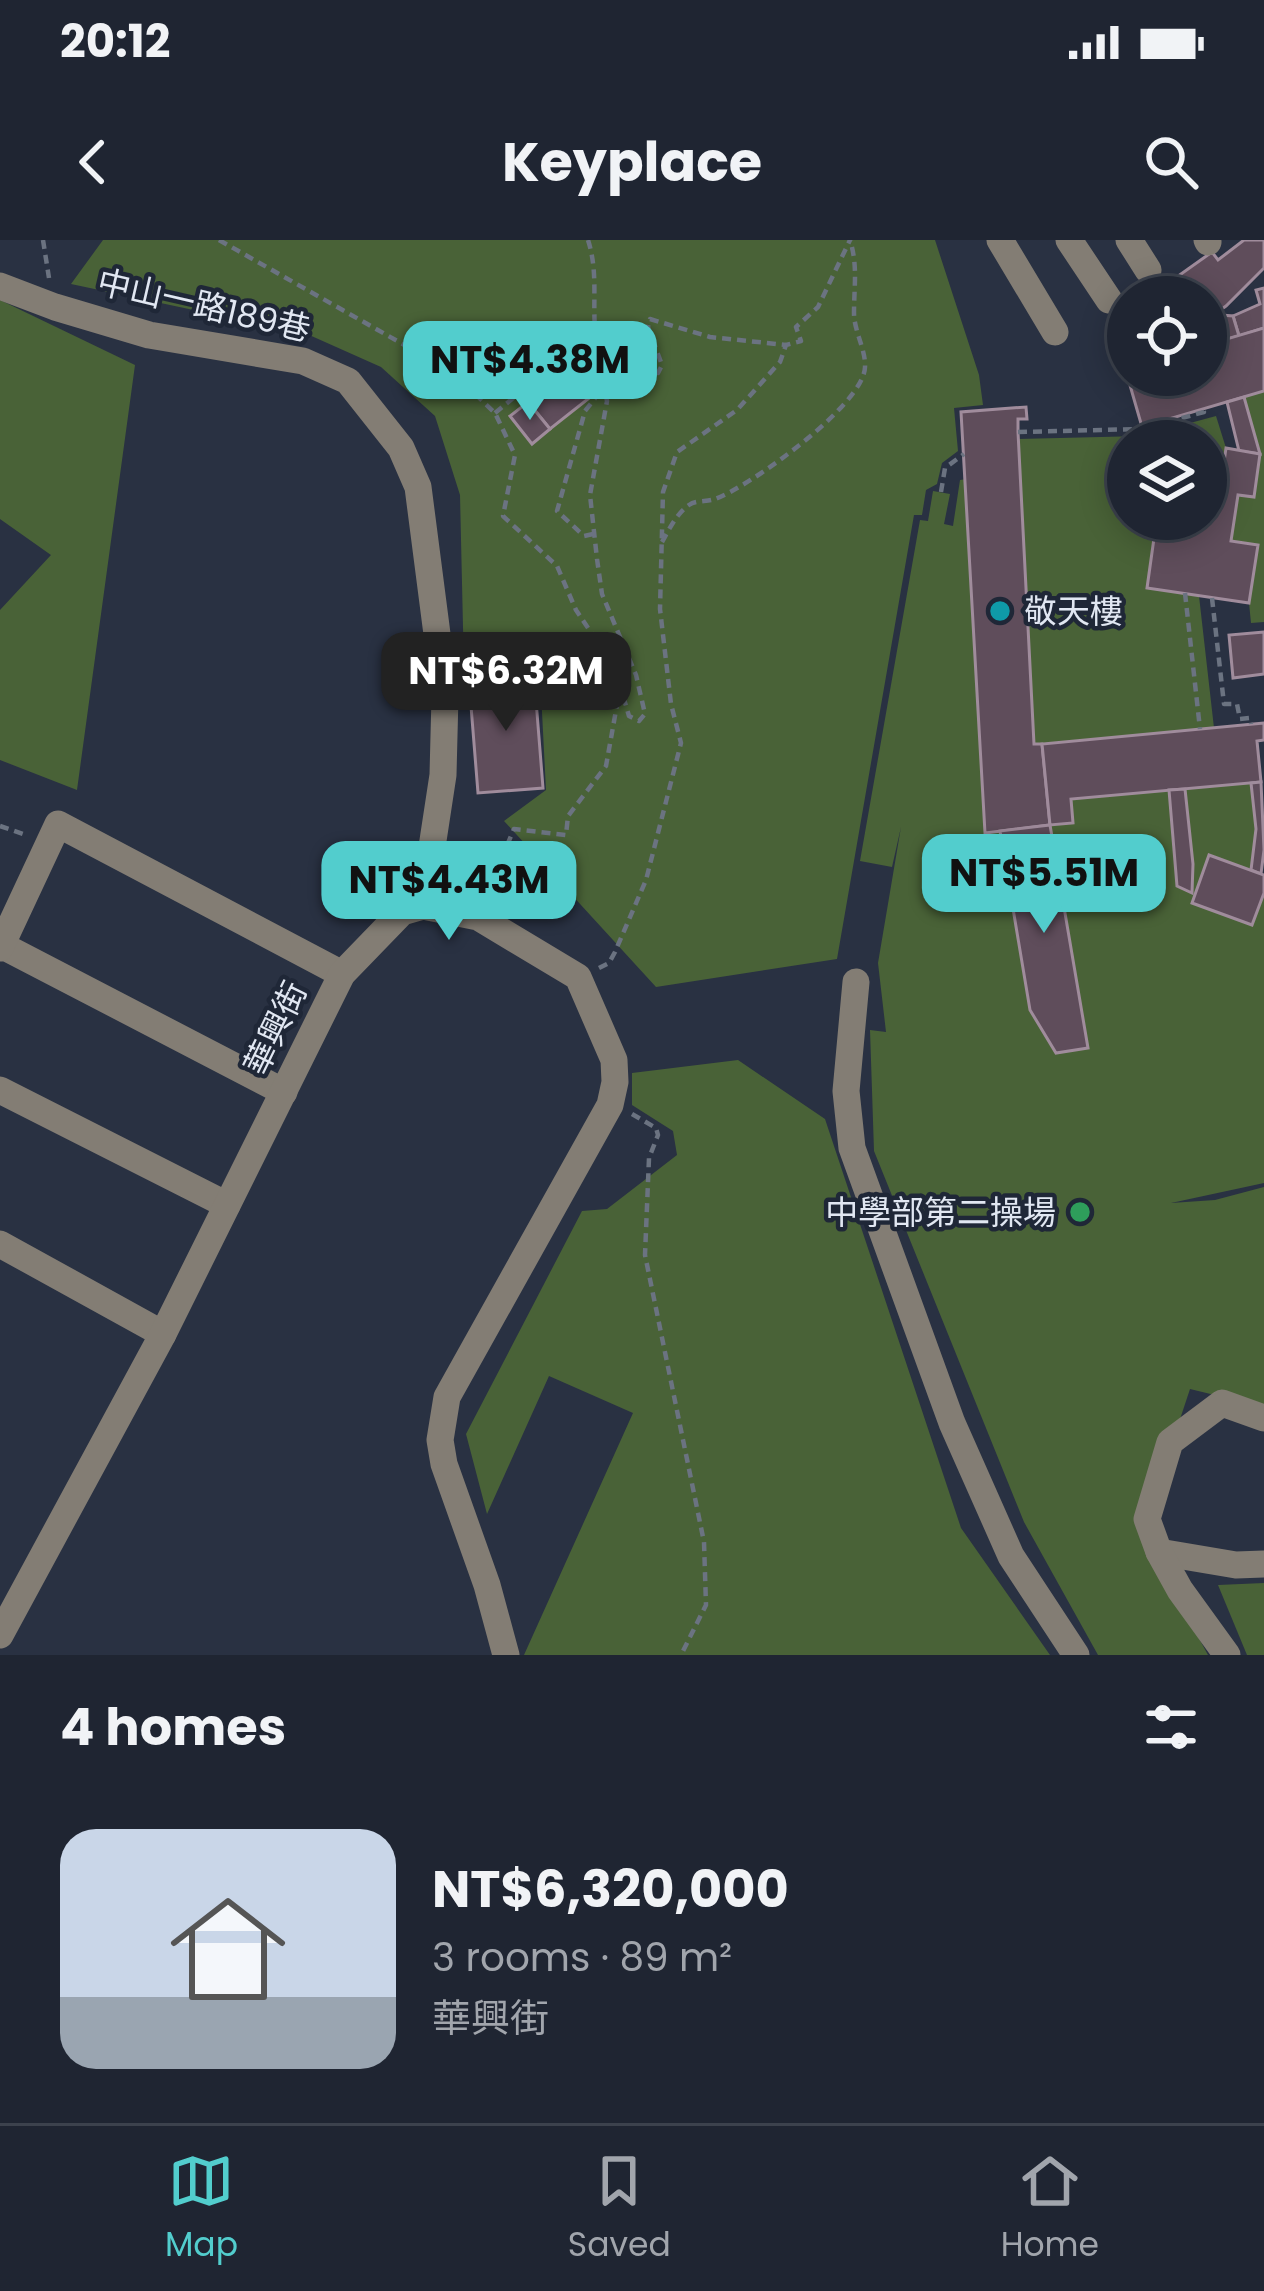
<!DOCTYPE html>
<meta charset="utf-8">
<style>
:root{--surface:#1f2532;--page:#272d3a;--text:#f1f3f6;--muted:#a1a5ac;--line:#3c424d;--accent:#52cdcd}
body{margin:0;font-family:Poppins,"Noto Sans TC",sans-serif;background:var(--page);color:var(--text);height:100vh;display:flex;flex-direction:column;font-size:45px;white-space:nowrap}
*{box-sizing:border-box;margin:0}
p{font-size:39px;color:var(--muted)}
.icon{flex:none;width:66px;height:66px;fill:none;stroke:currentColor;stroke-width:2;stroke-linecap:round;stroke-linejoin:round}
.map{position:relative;height:1415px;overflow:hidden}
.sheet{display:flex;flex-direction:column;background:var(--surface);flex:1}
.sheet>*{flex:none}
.tools{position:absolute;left:1107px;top:36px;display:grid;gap:24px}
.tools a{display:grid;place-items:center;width:120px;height:120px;border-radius:50%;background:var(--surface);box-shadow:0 6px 30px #0003,0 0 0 3px var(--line);font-size:60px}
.price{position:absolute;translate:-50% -102px;padding:0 27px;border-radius:24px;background:var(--accent);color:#111;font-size:39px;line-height:78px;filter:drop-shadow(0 3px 6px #0008)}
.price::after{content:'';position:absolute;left:50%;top:72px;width:36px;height:27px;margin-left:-18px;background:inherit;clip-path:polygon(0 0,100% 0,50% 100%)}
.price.selected{background:#222;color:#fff}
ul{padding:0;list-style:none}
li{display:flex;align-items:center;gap:36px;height:300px;padding:0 60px}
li+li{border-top:3px solid var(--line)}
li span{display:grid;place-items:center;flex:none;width:336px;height:240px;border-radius:36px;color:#555}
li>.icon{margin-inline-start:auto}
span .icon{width:144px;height:144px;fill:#fffc;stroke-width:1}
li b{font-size:51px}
h2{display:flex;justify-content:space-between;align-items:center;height:144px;padding:0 60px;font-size:51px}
.status{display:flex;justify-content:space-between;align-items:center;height:84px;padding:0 60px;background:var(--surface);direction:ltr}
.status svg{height:33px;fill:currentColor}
header{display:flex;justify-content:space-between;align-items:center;height:156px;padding:0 60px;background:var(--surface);font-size:54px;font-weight:700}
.tab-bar{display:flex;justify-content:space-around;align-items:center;height:168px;border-top:3px solid var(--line);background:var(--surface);font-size:33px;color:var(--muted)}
.tab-bar a{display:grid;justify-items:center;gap:6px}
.tab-bar .selected{color:var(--accent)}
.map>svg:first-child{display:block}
.green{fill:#496237;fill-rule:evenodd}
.building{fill:#5f4d5b;stroke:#a08c9c;stroke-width:3}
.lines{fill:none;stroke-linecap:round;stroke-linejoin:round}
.path{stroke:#6b7381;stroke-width:4.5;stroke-dasharray:9 6;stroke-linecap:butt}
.minor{stroke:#837d74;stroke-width:27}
.culture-dot{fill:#0f9aa8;stroke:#1f2737;stroke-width:4.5}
.leisure-dot{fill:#2e9e5b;stroke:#1f2737;stroke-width:4.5}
.labels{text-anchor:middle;stroke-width:9;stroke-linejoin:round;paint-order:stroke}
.street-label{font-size:33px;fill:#e1e7f2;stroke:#1f2737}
.poi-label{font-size:33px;fill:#e1e7f2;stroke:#1f2737;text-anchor:start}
</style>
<div class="status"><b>20:12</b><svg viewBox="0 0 49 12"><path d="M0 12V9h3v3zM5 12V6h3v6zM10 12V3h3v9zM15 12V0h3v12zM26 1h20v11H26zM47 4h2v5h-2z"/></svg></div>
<header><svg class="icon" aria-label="back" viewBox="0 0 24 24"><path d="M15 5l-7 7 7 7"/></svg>Keyplace<svg class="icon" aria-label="search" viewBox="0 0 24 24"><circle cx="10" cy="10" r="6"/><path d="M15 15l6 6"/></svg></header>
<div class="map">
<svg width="1264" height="1415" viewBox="0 0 1264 1415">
<rect width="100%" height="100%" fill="#293142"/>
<g class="green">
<polygon points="103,0 935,0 979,135 983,165 954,168 958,211 942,223 937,244 926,250 922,275 914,275 837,719 656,747 504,581 546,550 540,433 464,431 460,255 435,176 381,127 307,94 71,44"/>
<polygon points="0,60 135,125 77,550 0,520 0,370 51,315 0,279"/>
<polygon points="1264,151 1264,382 1251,383 1249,363 1258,306 1231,301 1238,255 1254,257 1260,214 1244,157"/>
<polygon points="1216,176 1226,208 1224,222 1206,219 1206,201 1128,201 1128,279 1197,279 1195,290 1156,285 1199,356 1214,488 1034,504 1018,199 1142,196"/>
<path d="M967 239 985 592 1000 591 1030 769 1056 813 1088 807 1050 585 1073 582 1071 559 1169 550 1177 645 1191 652 1185 549 1251 543 1256 589 1251 630 1209 616 1192 663 1252 685 1264 653V943L1171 963 1215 960 1264 947V1167L1190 1149 1142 1294 1208 1415H1098L1024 1282 874 911 870 790 886 792 878 723 901 587 892 627 860 621 920 280 928 281 933 251 950 254 944 284 953 286 960 240ZM1066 604H1107L1152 627V643L1068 619Z"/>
<polygon points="738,820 825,879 961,1288 1050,1415 524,1415 633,1173 549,1136 487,1274 466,1194 582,971 607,969 677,915 673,891 632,865 632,833"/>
<polygon points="1264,1343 1264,1415 1247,1415 1218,1345"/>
</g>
<g class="building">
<polygon points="1244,0 1264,0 1264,28 1226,66 1206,80 1206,57 1159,57 1157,51 1212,12 1218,20"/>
<polygon points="1264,48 1264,88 1239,96 1233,76 1260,64 1256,50"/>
<polygon points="1221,75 1233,76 1239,96 1210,104 1206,85"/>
<polygon points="1264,88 1264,151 1142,187 1121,114 1128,112 1128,135 1206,135 1206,92 1210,104"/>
<polygon points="578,96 616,142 600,154 598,151 550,189 516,147"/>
<polygon points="1244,157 1260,214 1239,211 1227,162"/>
<polygon points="528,162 550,189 532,204 510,176"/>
<polygon points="1026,167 1027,179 1018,179 1018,192 1034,504 1042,504 1050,585 985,593 961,172"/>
<polygon points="1226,208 1260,214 1254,257 1238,255 1231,301 1258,305 1249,363 1147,348 1156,284 1195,290 1197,279 1206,279 1206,219 1224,222"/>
<polygon points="1264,392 1264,434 1233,438 1229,395"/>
<polygon points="534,435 543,548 478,553 469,441"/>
<polygon points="1264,483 1264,500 1257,501 1261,542 1071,559 1073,583 1050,585 1042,504"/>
<polygon points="1261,542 1264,610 1261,634 1251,630 1256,589 1251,543"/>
<polygon points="1185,549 1193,624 1192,653 1177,646 1169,550"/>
<polygon points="1050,585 1088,808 1056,813 1030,770 1000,591"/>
<polygon points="1209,615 1264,635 1264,653 1252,685 1192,663"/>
</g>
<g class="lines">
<g class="path">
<polyline points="43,0 49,38"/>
<polyline points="219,0 452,132 495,173 515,215 503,276 557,326 576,370 617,431 620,448 606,526 568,576 566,595 514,589 486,655"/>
<path d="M588 0C601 40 588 77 600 117"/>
<polyline points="591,122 600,117 626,151 634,154 639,146 620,103 646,129 658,133 662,125 648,87 650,79 710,97 786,105"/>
<polyline points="495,173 558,121 589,123 604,147 607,161 590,255 597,319 602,354 636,435 645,474 639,481 629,476 621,449"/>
<polyline points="1018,192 1141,189 1204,172 1203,169"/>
<polyline points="941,252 945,228 964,214"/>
<polyline points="593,294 584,296 557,271 585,171 604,147"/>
<path d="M662 302C669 290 676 274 689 265 696 260 707 262 715 259 749 247 864 165 865 127 866 110 854 91 854 73 854 46 858 26 850 0"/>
<polyline points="1185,353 1200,489"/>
<polyline points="1212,358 1224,464 1237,464 1240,479 1250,478 1251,484"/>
<polyline points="0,586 23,594"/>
<polyline points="599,728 609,723 615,712 646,640 681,503 671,464 660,369 663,252 677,212 737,170 780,122 786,105 801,101 796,87 818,67 850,0"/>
<polyline points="632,874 656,888 658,895 649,918 645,1015 704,1302 706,1365 681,1415"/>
</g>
<g class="minor">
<polyline points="1000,0 1055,92"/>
<polyline points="1069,0 1109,60"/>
<polyline points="1129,0 1148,30"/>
<polyline points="1207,0 1208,2"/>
<polyline points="0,46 55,67 149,95 303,121 348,141 401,208 418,247 445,456 443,535 423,666"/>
<polyline points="1,705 284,852"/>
<polyline points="0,708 58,584 342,734"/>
<polyline points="856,742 846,851 852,908 952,1183 1011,1316 1076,1415"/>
<polyline points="0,850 227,965"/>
<polyline points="0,1004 163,1094"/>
<polyline points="1159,1312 1236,1325 1264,1324"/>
<polyline points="0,1395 163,1094 342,734 402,672 423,666 478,677 578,737 614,820 615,842 610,865 447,1157 440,1200 444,1224 487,1345 506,1415"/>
<polyline points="1227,1415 1180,1350 1159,1312 1147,1279 1170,1202 1222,1163 1264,1178"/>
</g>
</g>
<circle class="culture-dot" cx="1000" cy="371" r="12"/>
<circle class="leisure-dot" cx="1080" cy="972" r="12"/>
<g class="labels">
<g class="street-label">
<text transform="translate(204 65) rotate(13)" y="12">中山一路189巷</text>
<text transform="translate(275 788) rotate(-64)" y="12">華興街</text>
</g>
<g class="poi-label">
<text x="1024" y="383">敬天樓</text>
<text x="1056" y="984" text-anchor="end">中學部第二操場</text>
</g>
</g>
</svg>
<div class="tools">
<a><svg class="icon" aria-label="locate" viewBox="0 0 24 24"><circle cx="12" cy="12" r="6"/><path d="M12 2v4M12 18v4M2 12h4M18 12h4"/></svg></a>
<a><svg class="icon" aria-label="layers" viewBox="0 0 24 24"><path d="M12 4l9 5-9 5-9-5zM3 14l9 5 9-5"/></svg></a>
</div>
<b class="price" style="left:530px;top:183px">NT$4.38M</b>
<b class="price selected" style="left:506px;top:494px">NT$6.32M</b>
<b class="price" style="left:1044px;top:696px">NT$5.51M</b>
<b class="price" style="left:449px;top:703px">NT$4.43M</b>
</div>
<section class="sheet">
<h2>4 homes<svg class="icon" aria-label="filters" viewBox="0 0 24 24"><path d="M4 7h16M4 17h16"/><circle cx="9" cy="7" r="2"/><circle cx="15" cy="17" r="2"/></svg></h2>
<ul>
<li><span style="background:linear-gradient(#c9d6e8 70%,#9aa5b1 0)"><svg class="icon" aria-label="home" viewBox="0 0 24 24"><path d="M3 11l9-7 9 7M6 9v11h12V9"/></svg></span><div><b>NT$6,320,000</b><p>3 rooms · 89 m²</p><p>華興街</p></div></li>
</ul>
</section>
<nav class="tab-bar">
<a class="selected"><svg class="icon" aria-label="map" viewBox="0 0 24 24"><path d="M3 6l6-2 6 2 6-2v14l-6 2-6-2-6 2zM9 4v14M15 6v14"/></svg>Map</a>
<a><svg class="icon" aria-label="saved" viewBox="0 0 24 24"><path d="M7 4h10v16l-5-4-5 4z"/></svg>Saved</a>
<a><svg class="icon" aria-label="home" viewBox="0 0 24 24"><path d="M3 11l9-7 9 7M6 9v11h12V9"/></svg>Home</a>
</nav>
